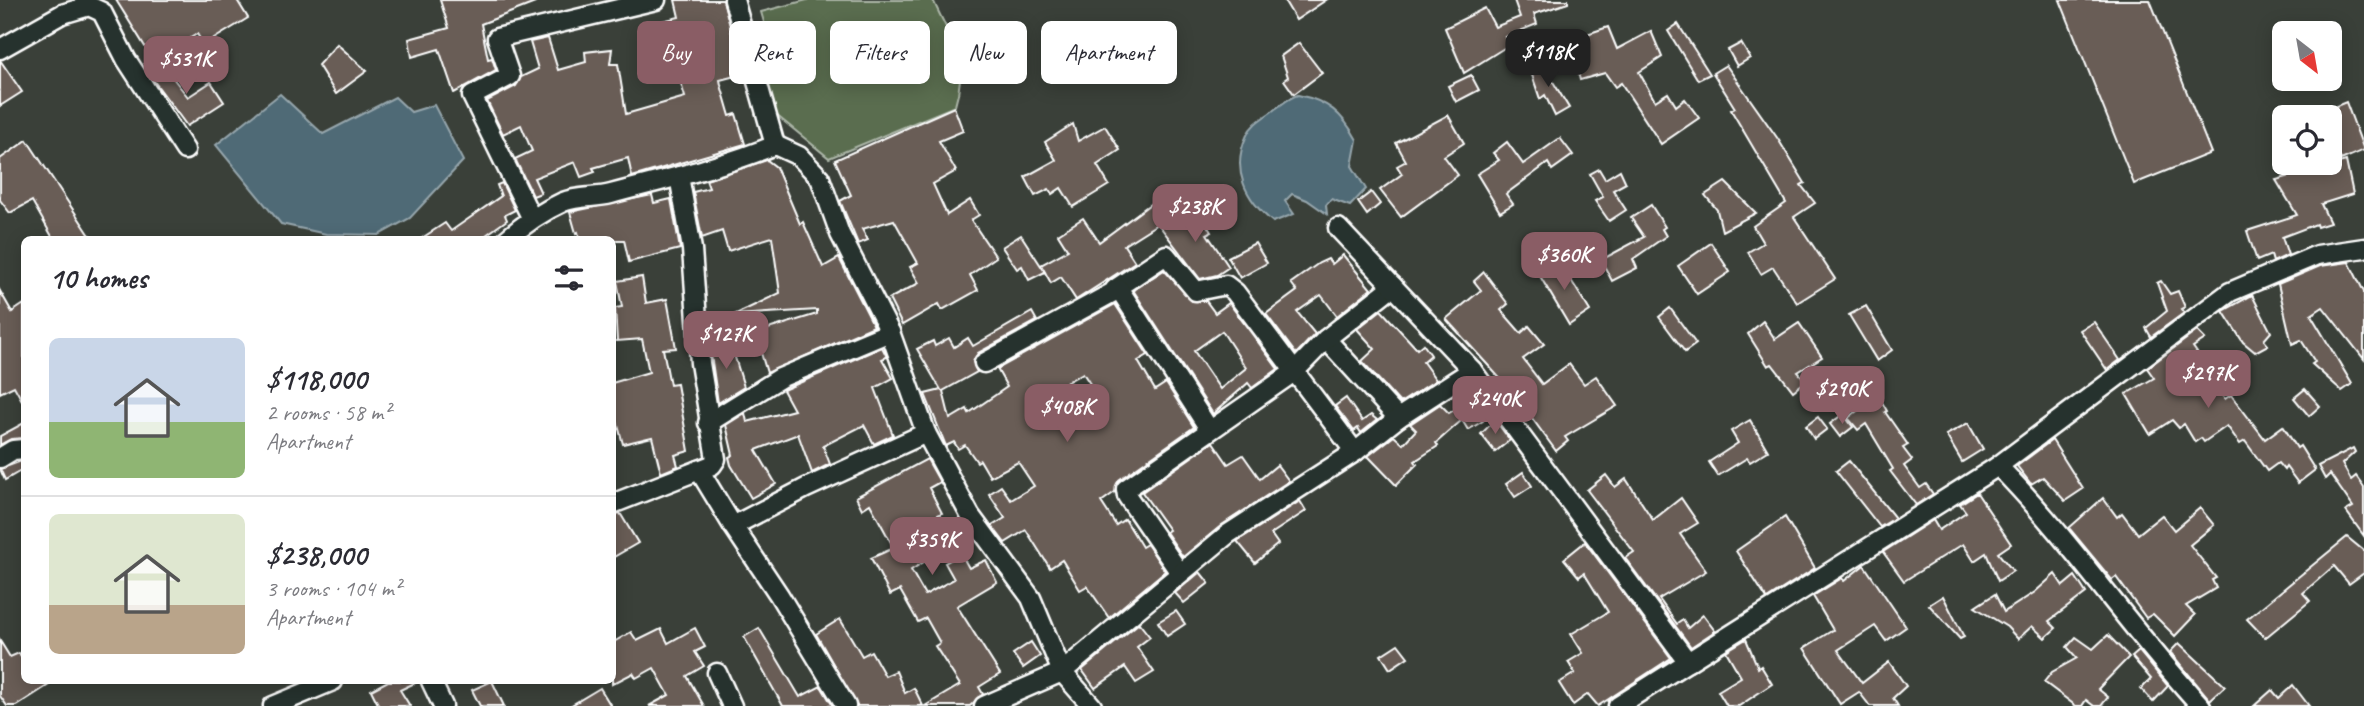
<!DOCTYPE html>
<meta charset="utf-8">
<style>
:root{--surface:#fff;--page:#f7f7f7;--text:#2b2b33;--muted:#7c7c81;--line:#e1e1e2;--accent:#8a5d65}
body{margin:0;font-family:Caveat,sans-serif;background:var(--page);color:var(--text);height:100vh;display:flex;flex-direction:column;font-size:26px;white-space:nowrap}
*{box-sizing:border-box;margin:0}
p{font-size:23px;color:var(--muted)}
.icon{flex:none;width:38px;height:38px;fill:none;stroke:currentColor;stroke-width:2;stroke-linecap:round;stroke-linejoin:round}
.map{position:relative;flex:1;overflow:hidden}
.drawer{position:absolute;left:21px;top:236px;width:595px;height:448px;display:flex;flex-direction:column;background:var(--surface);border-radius:10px;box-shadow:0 4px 18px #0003}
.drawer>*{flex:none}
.banner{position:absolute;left:637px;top:21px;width:665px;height:63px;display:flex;gap:14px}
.needle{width:46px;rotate:149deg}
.tools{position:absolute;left:2272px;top:21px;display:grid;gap:14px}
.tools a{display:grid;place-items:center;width:70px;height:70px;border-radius:10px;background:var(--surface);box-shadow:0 4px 18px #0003;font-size:35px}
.price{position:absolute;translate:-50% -60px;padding:0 16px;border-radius:14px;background:var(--accent);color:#fff;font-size:23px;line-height:46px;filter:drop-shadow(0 2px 4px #0008)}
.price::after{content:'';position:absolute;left:50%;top:42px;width:21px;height:16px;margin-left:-10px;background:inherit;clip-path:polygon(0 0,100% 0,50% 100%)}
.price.selected{background:#222;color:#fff}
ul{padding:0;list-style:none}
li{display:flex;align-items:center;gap:21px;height:175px;padding:0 28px}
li+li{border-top:2px solid var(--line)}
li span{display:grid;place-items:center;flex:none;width:196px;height:140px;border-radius:10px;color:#555}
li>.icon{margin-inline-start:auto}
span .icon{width:84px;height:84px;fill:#fffc;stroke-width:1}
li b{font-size:30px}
h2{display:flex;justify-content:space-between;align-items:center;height:84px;padding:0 28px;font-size:30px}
.chip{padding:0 24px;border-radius:10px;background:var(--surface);box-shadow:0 4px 18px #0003;font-size:24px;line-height:63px}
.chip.selected{background:var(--accent);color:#fff}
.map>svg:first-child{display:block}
.green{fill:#5a6d50;stroke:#acb6a8;stroke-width:2}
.water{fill:#506b76;stroke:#96a6ad;stroke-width:2}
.building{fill:#695d56;stroke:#fff;stroke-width:2;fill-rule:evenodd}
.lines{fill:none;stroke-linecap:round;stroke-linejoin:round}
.minor-casing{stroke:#fff;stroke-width:23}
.minor{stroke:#26332d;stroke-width:18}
</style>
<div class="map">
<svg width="2364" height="706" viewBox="0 0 2364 706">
<rect width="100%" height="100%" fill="#3a4039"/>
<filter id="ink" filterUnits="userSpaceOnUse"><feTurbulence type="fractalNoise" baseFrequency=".0143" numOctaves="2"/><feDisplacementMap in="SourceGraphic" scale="14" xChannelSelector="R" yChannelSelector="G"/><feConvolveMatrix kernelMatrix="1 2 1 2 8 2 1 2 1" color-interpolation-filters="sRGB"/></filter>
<g filter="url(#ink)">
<path class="green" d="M807 0H933C951 40 969 61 955 106L829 158 770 110 764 79 776 63 761 12Z"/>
<g class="water">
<polygon points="280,94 323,134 395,97 411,112 434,105 463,161 410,218 379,235 326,234 281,224 216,145"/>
<path d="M1298 95C1328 101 1342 113 1357 140L1352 166 1366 189 1350 206 1331 199 1326 205 1327 214 1307 200 1292 194 1285 201 1294 214 1273 222C1246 200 1230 170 1247 135 1252 123 1265 117 1275 109 1284 103 1288 98 1298 95Z"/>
</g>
<g class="building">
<polygon points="116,0 237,0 248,18 204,45 197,34 154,61"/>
<polygon points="440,0 535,0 535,3 481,24 488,59 492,58 496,70 454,93 439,49 412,57 409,39 449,28"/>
<polygon points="675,0 723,0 743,74 720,80 721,85 730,116 736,114 745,144 632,177 628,158 593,168 595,172 581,177 575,162 534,178 541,193 533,196 515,159 532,151 521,125 503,134 487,101 516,86 521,77 538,69 530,42 548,38 558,70 586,62 585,52 612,49 610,64 618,64 626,114 685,97 668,39 663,40 658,22 679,17"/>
<polygon points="1284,0 1326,0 1296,20"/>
<polygon points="1514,0 1568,0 1568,3 1534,14 1537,24 1505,37 1509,45 1464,73 1445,28 1485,8 1495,27 1520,17"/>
<polygon points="2060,0 2150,0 2211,153 2134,184"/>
<polygon points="1678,24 1710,74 1698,80 1668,31"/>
<polygon points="1608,27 1617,49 1651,31 1662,57 1639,72 1655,101 1668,93 1676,106 1685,99 1699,118 1661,144 1621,83 1615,87 1605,73 1580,80 1575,62 1588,59 1581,36"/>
<polygon points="1299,43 1322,73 1294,94 1284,80 1288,77 1281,56"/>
<polygon points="1741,43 1750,58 1737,66 1728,50"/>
<polygon points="337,44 367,71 336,94 318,65"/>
<polygon points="0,60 22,92 0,106"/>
<polygon points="1541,62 1569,108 1555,116 1545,95 1540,99 1529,66"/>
<polygon points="161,63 188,97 211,82 224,102 187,126 148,73"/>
<polygon points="1726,65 1778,139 1805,183 1801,185 1815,203 1794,217 1835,279 1797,303 1773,267 1761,274 1748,252 1763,243 1753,226 1786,203 1731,110 1735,108 1713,73"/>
<polygon points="1471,75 1479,90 1456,102 1448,86"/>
<polygon points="2346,102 2364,150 2341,160 2329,131 2329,109"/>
<polygon points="954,107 963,131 939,141 956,171 933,184 947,215 970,200 979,215 971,220 996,257 970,275 978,290 942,310 939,304 902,325 889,299 919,283 910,267 918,263 894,220 862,229 868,240 858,244 840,201 851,195 835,160"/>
<polygon points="1448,115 1464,143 1444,156 1458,175 1401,217 1380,190 1402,174 1397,166 1406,161 1396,143"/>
<polygon points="1073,124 1078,141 1105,126 1120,150 1097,165 1109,185 1073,207 1061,188 1052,194 1049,189 1035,196 1025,177 1056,160 1045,142"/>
<polygon points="1560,138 1573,155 1552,170 1548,163 1506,194 1513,204 1500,212 1477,174 1499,160 1493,153 1507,142 1523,164"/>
<polygon points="27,140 93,240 54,240 32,201 10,213 0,200 0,159"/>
<polygon points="767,160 776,167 800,224 803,222 823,267 839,258 874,326 767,373 755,333 817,314 817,310 734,315 780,293 772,237 728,251 722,231 702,238 693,192 709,188 706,180"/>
<polygon points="2346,161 2353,194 2321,204 2330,223 2317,227 2316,224 2282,237 2288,255 2273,262 2271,255 2257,261 2247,231 2297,215 2276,180"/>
<polygon points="1599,169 1605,179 1620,170 1626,183 1613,190 1626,210 1609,221 1595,201 1603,197 1590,174"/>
<polygon points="1725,182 1756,213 1722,231 1717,210 1705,195"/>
<polygon points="502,183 515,210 505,215 507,220 479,240 419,240 445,223 451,231 501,196 497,185"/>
<polygon points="1371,192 1380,204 1367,215 1358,202"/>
<polygon points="652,195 654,203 671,199 680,249 629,262 624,240 580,240 578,232 576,233 570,212"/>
<polygon points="1153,202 1165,219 1124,245 1135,262 1076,300 1061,277 1051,283 1041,265 1068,250 1058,234 1083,218 1099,242"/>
<polygon points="1651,205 1665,227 1662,229 1666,236 1633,259 1637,268 1612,281 1601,260 1644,237 1631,218"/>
<polygon points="1197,209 1211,232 1207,234 1229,267 1217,275 1200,279 1159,225 1175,216 1178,221"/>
<polygon points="1021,235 1045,272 1029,280 1022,266 1017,269 1002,247"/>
<polygon points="1255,243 1267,263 1240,278 1228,257"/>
<polygon points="1711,243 1730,272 1697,294 1678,266"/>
<polygon points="1343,255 1371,289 1337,316 1321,295 1297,312 1315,334 1296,354 1266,314 1297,291 1291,283 1319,263 1328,259 1332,264"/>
<polygon points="1558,259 1590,311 1569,325 1537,271"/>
<polygon points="2349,262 2364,292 2364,359 2323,307 2311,315 2352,384 2342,391 2312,364 2315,362 2301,340 2292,344 2278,284 2320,266"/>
<path d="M1164 270 1192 301H1206L1215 313 1229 303 1278 369 1252 388 1248 383 1213 414 1133 290ZM1222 331 1246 368 1220 389 1194 351Z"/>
<polygon points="1484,272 1508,304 1501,310 1521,333 1529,326 1544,344 1523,359 1542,384 1569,364 1584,384 1596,376 1617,406 1565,437 1568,441 1556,451 1515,395 1446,319 1481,290 1474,281"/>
<polygon points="642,277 646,303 667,299 676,348 663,349 670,385 677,384 689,451 675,455 678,466 661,473 652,437 623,444 612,403 612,383 649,372 642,339 617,341 615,308 622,307 617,281"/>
<polygon points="2161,281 2170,294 2178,291 2185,307 2181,309 2184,313 2151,337 2146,328 2167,311 2157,283"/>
<polygon points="0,291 12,312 24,304 24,404 14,386 0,393"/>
<polygon points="2252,295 2271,332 2264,340 2268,345 2255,352 2243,342 2223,311"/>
<path d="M1115 304 1148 355 1138 361 1155 390 1166 383 1194 427 1119 480 1115 492 1101 502 1116 525 1125 519 1142 547 1147 544 1165 571 1109 618 1087 586 1080 590 1062 560 1050 568 1026 530 1005 543 992 526 1005 518 989 494 1001 486 1011 500 1034 486 1018 462 990 477 980 460 977 462 965 445 958 449 954 442 946 446 925 394 941 390 917 349 933 341 935 346 949 338 954 347 968 338 973 346 1032 312 1037 321 978 353 973 362 977 372 943 391 950 419 967 409 969 413 1007 387 997 369ZM1083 373 1105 407 1082 422 1060 386Z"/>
<polygon points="1866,306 1892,350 1877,361 1849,315"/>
<polygon points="1670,308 1696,344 1685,352 1659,317"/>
<polygon points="1381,310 1417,349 1423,344 1431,355 1423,362 1436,380 1400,403 1362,361 1375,349 1357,329"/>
<polygon points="1763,321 1775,339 1799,323 1822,357 1798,372 1806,381 1793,391 1772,364 1768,366 1748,334"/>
<polygon points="2094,322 2120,360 2107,370 2080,330"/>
<polygon points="2197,331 2205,339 2193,347 2200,357 2194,361 2225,399 2231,395 2265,439 2283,426 2297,448 2300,446 2315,470 2298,483 2286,467 2284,470 2278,463 2267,471 2245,441 2240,444 2227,426 2204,442 2201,438 2195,442 2184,424 2179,428 2172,420 2150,434 2126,394 2154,378 2147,368"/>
<polygon points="730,341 744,387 718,403 710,348"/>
<polygon points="882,347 887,357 882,359 893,378 875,388 893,435 874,444 864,425 823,446 830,464 812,473 798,434 756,450 776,484 751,498 731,465 729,457 733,455 726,425 745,413 747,422 794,410 783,390"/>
<polygon points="2305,389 2320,406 2309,416 2294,398"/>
<polygon points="1878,395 1887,411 1885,412 1908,445 1903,448 1912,460 1904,466 1920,488 1926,484 1933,494 1916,505 1890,471 1893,469 1866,424 1858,430 1848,418"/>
<polygon points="1477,396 1481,402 1475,408 1483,421 1468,430 1462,420 1436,443 1438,446 1415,461 1417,464 1396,485 1368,456 1394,436 1403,444 1416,430 1410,424 1440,404 1449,413"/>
<polygon points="1346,398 1362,421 1371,415 1377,420 1361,433 1358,428 1354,431 1335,406"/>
<polygon points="1843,414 1853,427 1840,437 1830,424"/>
<polygon points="1818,417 1827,429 1814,439 1806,426"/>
<polygon points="1495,420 1510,440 1495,452 1481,434"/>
<polygon points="1750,420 1768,451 1750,462 1747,458 1718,476 1709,462 1738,443 1731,431"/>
<polygon points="24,423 24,438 11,439 0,445 0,436"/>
<polygon points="1968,423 1983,449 1962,462 1946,435"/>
<polygon points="2052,440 2083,489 2065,501 2043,477 2031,484 2017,466"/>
<polygon points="1213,442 1228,464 1243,455 1260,479 1277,465 1289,481 1222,525 1183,557 1166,532 1169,530 1142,492"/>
<polygon points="2353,448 2355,452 2342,464 2351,480 2356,476 2364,487 2364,536 2346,511 2353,507 2330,474 2325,479 2318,466"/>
<polygon points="927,459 940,482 929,488 942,513 938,515 947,531 938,536 945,549 911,570 925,595 954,579 945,563 961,554 969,568 986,560 997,582 957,606 1000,674 979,687 983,694 970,706 925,706 960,685 935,646 940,643 926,618 918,622 900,590 890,595 871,558 894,548 870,504 862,509 856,497"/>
<polygon points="24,460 24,469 5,480 0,469"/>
<polygon points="1849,461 1895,518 1880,527 1836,471"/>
<polygon points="1523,472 1532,486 1515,497 1506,484"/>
<polygon points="1606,475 1615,487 1626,479 1653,520 1681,498 1698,523 1680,534 1706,571 1659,599 1677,624 1683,620 1688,628 1703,615 1715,631 1691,647 1625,558 1634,552 1587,490"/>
<polygon points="1977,493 2011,544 1998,553 2013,571 1998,581 1986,553 1974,561 1963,544 1904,581 1883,552 1933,520 1939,530 1966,512 1960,504"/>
<polygon points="2103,498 2117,517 2122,513 2138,534 2162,515 2174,530 2200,508 2214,525 2190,545 2216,578 2212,580 2216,588 2186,606 2195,615 2175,636 2153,614 2146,618 2116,577 2112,580 2069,528"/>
<polygon points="1300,501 1306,511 1271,534 1278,544 1255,563 1237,541"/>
<polygon points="620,513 638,543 612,558 612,515"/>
<polygon points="1785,517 1815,568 1767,599 1736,551"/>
<polygon points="2347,537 2364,551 2364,573 2349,584 2334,566 2303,593 2310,601 2265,638 2247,619"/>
<polygon points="1585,542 1671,658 1598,706 1588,694 1573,705 1559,683 1575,673 1568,662 1583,653 1571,634 1608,612 1584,573 1579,577 1564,559"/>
<polygon points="1864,565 1906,627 1886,641 1875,626 1838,650 1862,683 1889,662 1906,686 1893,698 1898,706 1870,706 1859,692 1840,704 1804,648 1833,630 1813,596 1842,578 1844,581"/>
<polygon points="1200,572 1209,583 1184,603 1175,593"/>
<polygon points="2055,574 2063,586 2075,576 2086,593 2049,621 2056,628 2045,638 2032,626 2018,639 2007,627 1975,607 1995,594 2004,612 2035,592"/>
<polygon points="1943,596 1964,637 1960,639 1929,605"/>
<polygon points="1176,611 1185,624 1167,636 1158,622"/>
<polygon points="840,619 862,656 871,651 885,676 896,671 905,693 914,688 923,706 857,706 816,634"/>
<polygon points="1139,623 1150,637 1137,647 1154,672 1136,683 1125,667 1095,688 1082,670"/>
<polygon points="695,628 705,647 695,652 704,666 687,676 704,706 649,706 669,695 654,668 636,678 633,673 612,684 612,643 631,632 637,641 661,629 668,643"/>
<polygon points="759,628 800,697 821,686 833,706 783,706 744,637"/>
<polygon points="2108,635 2129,657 2098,689 2108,697 2101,706 2094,706 2086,700 2082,706 2076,706 2044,682 2052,672 2077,658 2067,647 2076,637 2093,649"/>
<polygon points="1746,639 1758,668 1761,666 1772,684 1739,706 1727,706 1718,691 1741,677 1726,651"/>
<polygon points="0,641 10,657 19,653 24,661 24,681 55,681 16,706 7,706 0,696"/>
<polygon points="1031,642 1040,656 1023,668 1013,654"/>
<polygon points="2179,643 2225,686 2210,700 2170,652"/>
<polygon points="1398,644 1408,657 1390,669 1381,655"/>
<polygon points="2139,651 2168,686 2153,702 2141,689 2151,679 2132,657"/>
<polygon points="388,681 419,681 400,690 410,706 379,706 371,690"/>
<polygon points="492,681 504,706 480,706 472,690"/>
<polygon points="2293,685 2309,706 2254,706 2272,690 2279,698"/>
<polygon points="600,688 611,706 570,706"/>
</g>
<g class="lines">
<g class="minor-casing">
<g id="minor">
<polyline points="734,0 775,145"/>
<polyline points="0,49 62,14 89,6 102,12 126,59 185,150"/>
<polyline points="531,217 472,96 510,76 497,38 656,0"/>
<path d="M506 240C524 224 541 212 563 202 578 196 596 198 611 194 666 179 722 167 775 145L799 156 820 178 840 234 890 332 926 433 970 515 1031 598 1062 672 1092 706"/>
<polyline points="1115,289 1166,255 1196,291 1226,285 1235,292 1355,452"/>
<polyline points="1326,339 1398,418"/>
<polyline points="984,363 1119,289 1209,429"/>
<polyline points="1472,370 1688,662"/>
<polyline points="708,423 780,378 890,332"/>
<polyline points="0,458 13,450 24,449"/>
<path d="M1998 466C2072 541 2130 629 2201 706"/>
<polyline points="699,470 733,526 806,488 926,433"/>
<polyline points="612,504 712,465 716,459 700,363 692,249 679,176"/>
<polyline points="733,526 779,595 846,706"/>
<polyline points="1180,573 1127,496 1126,489 1294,372 1326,339 1393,286"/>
<polyline points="717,673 732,706"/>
<polyline points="431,681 443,706"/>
<polyline points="273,706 333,681"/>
<polyline points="984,706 1062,672 1228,534 1355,452 1398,418 1472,370 1338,228"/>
<polyline points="1618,706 1998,466 2230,292 2317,255 2364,248"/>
</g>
</g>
<use href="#minor" class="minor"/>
</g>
</g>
</svg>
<div class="tools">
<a><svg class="needle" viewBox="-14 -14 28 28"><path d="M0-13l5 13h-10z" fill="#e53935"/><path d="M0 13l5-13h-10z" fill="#7c7c81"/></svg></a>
<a><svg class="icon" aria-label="locate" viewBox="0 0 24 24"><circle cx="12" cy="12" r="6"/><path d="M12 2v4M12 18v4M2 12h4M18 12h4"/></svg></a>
</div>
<b class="price selected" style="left:1548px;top:89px">$118K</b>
<b class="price" style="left:186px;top:96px">$531K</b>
<b class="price" style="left:1195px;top:244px">$238K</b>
<b class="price" style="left:1564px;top:292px">$360K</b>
<b class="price" style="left:726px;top:371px">$127K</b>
<b class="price" style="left:2208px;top:410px">$297K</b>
<b class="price" style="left:1842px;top:426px">$290K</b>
<b class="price" style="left:1495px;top:436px">$240K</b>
<b class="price" style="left:1067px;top:444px">$408K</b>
<b class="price" style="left:932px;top:577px">$359K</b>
<div class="banner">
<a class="chip selected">Buy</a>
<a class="chip">Rent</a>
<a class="chip">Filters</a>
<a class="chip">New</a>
<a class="chip">Apartment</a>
</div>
<section class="drawer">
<h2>10 homes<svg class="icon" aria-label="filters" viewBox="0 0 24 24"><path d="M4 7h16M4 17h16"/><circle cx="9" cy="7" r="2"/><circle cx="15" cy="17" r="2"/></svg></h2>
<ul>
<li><span style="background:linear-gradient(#c9d6e8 60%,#8fb573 0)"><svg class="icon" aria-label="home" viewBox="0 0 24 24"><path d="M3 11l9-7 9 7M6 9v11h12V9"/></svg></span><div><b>$118,000</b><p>2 rooms · 58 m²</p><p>Apartment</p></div></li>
<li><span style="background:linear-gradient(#dfe7d0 65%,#b9a48a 0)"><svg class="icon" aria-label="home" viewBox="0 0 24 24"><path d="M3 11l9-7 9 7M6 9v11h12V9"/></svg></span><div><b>$238,000</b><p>3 rooms · 104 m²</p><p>Apartment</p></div></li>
</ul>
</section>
</div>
